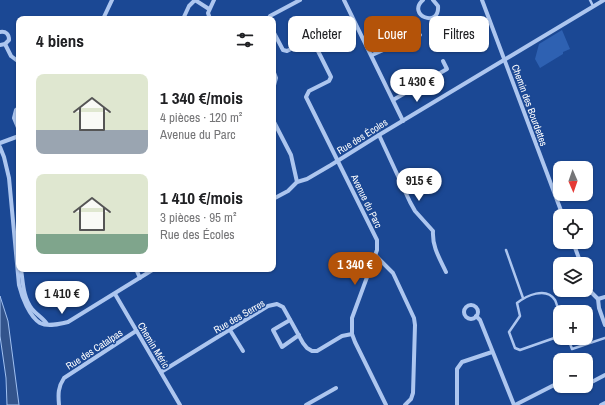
<!DOCTYPE html>
<html lang="fr">
<meta charset="utf-8">
<style>
:root{--surface:#fff;--page:#f6f6f6;--text:#202124;--muted:#757577;--accent:#b45309}
body{margin:0;font-family:"Archivo Narrow",sans-serif;background:var(--page);color:var(--text);height:100vh;display:flex;flex-direction:column;font-size:15px;white-space:nowrap}
*{box-sizing:border-box;margin:0}
p{font-size:13px;color:var(--muted)}
.icon{flex:none;width:22px;height:22px;fill:none;stroke:currentColor;stroke-width:2;stroke-linecap:round;stroke-linejoin:round}
.map{position:relative;flex:1;overflow:hidden}
.side{position:absolute;left:16px;top:16px;width:260px;height:256px;display:flex;flex-direction:column;background:var(--surface);border-radius:8px;box-shadow:0 1px 3px #0004}
.side>*{flex:none}
.guide{position:absolute;left:288px;top:16px;width:257px;height:36px;display:flex;gap:8px}
.needle{width:26px;rotate:178deg}
.tools{position:absolute;left:553px;top:161px;display:grid;gap:8px}
.tools a{display:grid;place-items:center;width:40px;height:40px;border-radius:8px;background:var(--surface);box-shadow:0 1px 3px #0004;font-size:20px}
.price{position:absolute;translate:-50% -34px;padding:0 9px;border-radius:14px;background:#fff;color:#222;font-size:13px;line-height:26px;filter:drop-shadow(0 1px 2px #0008)}
.price::after{content:'';position:absolute;left:50%;top:24px;width:12px;height:9px;margin-left:-6px;background:inherit;clip-path:polygon(0 0,100% 0,50% 100%)}
.price.active{background:var(--accent);color:#fff}
ul{padding:0;list-style:none}
li{display:flex;align-items:center;gap:12px;height:100px;padding:0 20px}
li span{display:grid;place-items:center;flex:none;width:112px;height:80px;border-radius:8px;color:#555}
li>.icon{margin-inline-start:auto}
span .icon{width:48px;height:48px;fill:#fffc;stroke-width:1}
li b{font-size:17px}
h2{display:flex;justify-content:space-between;align-items:center;height:48px;padding:0 20px;font-size:17px}
.pill{padding:0 14px;border-radius:8px;background:var(--surface);box-shadow:0 1px 3px #0004;font-size:14px;line-height:36px}
.pill.active{background:var(--accent);color:#fff}
.map>svg:first-child{display:block}
.green{fill:#2e61b2}
.water{fill:#33548c;stroke:#a0c0f1}
.lines{fill:none;stroke-linecap:round;stroke-linejoin:round}
.service{stroke:#adc6ef;stroke-width:2.5}
.minor{stroke:#adc6ef;stroke-width:4}
.labels{text-anchor:middle;stroke-width:3;stroke-linejoin:round;paint-order:stroke}
.street-label{font-size:10px;fill:#fff;stroke:#1b4894}
</style>
<div class="map">
<svg width="605" height="405" viewBox="0 0 605 405">
<rect width="100%" height="100%" fill="#1b4894"/>
<polygon class="green" points="562,30 570,49 563,52 563,54 540,68 535,59 539,44"/>
<polygon class="water" points="0,296 8,321 19,405 7,405 6,378 0,336"/>
<g class="lines">
<g class="service">
<polyline points="590,0 593,6"/>
<polyline points="506,250 523,298"/>
<path d="M560 315C558 310 557 304 555 300 546 286 526 296 517 303L520 316 509 332 515 348 520 350 560 336"/>
<polyline points="568,338 572,349 605,338"/>
</g>
<g class="minor">
<polyline points="195,0 209,9"/>
<polyline points="344,0 403,121"/>
<path d="M423 0C406 15 440 29 438 6L433 0"/>
<polyline points="482,0 563,216"/>
<polyline points="103,19 112,0"/>
<polyline points="183,19 189,6 195,0"/>
<polyline points="210,19 208,13 214,0"/>
<polyline points="268,19 270,16 300,0"/>
<polyline points="273,31 283,50 287,51 309,40 313,41 331,77 329,81 309,91 306,97 377,240 377,250 352,318 352,334 355,342 386,405"/>
<path d="M0 32C6 31 9 34 9 40L5 44 0 45"/>
<polyline points="5,44 11,56 19,62"/>
<polyline points="372,55 415,36 420,35"/>
<polyline points="273,70 276,78 273,89"/>
<polyline points="393,100 447,69 443,61"/>
<polyline points="19,108 16,110 14,118 19,130"/>
<polyline points="273,120 291,155 297,182"/>
<path d="M379 135 410 202 415 211 433 231C432 247 440 259 446 272"/>
<polyline points="0,143 19,136"/>
<path d="M0 147 4 157 9 178 19 285C22 297 29 316 40 323 48 327 60 324 68 322L154 269"/>
<polyline points="579,168 581,165 585,164 589,167 590,171 586,175"/>
<polyline points="273,199 288,191 297,182 307,179 331,165 379,135 604,0"/>
<polyline points="573,242 581,264"/>
<polyline points="375,255 393,273 414,318 415,325 413,393 411,399 405,405"/>
<path d="M21 269C23 282 23 298 32 309 37 315 43 318 47 324"/>
<polyline points="136,269 140,278"/>
<polyline points="586,279 590,291 598,299 599,308 605,325"/>
<polyline points="115,294 180,405"/>
<polyline points="598,299 605,297"/>
<circle cx="471" cy="312" r="7"/>
<polyline points="476,316 480,320 514,405"/>
<polyline points="290,320 273,330 282,347 299,335"/>
<polyline points="230,330 243,351"/>
<polyline points="161,372 268,306 277,304 283,307 303,343 307,348 312,351 317,351 342,336 352,334"/>
<polyline points="586,385 605,375"/>
<polyline points="575,386 582,386"/>
<path d="M59 405C58 394 58 387 64 378L136 331"/>
<polyline points="306,405 336,388"/>
<polyline points="457,405 457,369 462,362 492,352"/>
<polyline points="515,405 560,382"/>
<polyline points="601,405 605,403"/>
</g>
</g>
<g class="labels">
<g class="street-label">
<text transform="translate(530 105) rotate(70)" y="4">Chemin des Bourdettes</text>
<text transform="translate(362 136) rotate(-32)" y="4">Rue des Écoles</text>
<text transform="translate(367 201) rotate(64)" y="4">Avenue du Parc</text>
<text transform="translate(239 316) rotate(-30)" y="4">Rue des Serres</text>
<text transform="translate(154 345) rotate(59)" y="4">Chemin Méric</text>
<text transform="translate(94 349) rotate(-33)" y="4">Rue des Catalpas</text>
</g>
</g>
</svg>
<div class="tools">
<a><svg class="needle" viewBox="-14 -14 28 28"><path d="M0-13l5 13h-10z" fill="#e53935"/><path d="M0 13l5-13h-10z" fill="#757577"/></svg></a>
<a><svg class="icon" aria-label="locate" viewBox="0 0 24 24"><circle cx="12" cy="12" r="6"/><path d="M12 2v4M12 18v4M2 12h4M18 12h4"/></svg></a>
<a><svg class="icon" aria-label="layers" viewBox="0 0 24 24"><path d="M12 4l9 5-9 5-9-5zM3 14l9 5 9-5"/></svg></a>
<a>+</a>
<a>−</a>
</div>
<b class="price" style="left:417px;top:103px">1 430 €</b>
<b class="price" style="left:419px;top:202px">915 €</b>
<b class="price active" style="left:355px;top:286px">1 340 €</b>
<b class="price" style="left:62px;top:315px">1 410 €</b>
<div class="guide">
<a class="pill">Acheter</a>
<a class="pill active">Louer</a>
<a class="pill">Filtres</a>
</div>
<section class="side">
<h2>4 biens<svg class="icon" aria-label="filters" viewBox="0 0 24 24"><path d="M4 7h16M4 17h16"/><circle cx="9" cy="7" r="2"/><circle cx="15" cy="17" r="2"/></svg></h2>
<ul>
<li><span style="background:linear-gradient(#dfe7d0 70%,#9aa5b1 0)"><svg class="icon" aria-label="home" viewBox="0 0 24 24"><path d="M3 11l9-7 9 7M6 9v11h12V9"/></svg></span><div><b>1 340 €/mois</b><p>4 pièces · 120 m²</p><p>Avenue du Parc</p></div></li>
<li><span style="background:linear-gradient(#dfe7d0 75%,#7fa58c 0)"><svg class="icon" aria-label="home" viewBox="0 0 24 24"><path d="M3 11l9-7 9 7M6 9v11h12V9"/></svg></span><div><b>1 410 €/mois</b><p>3 pièces · 95 m²</p><p>Rue des Écoles</p></div></li>
</ul>
</section>
</div>
